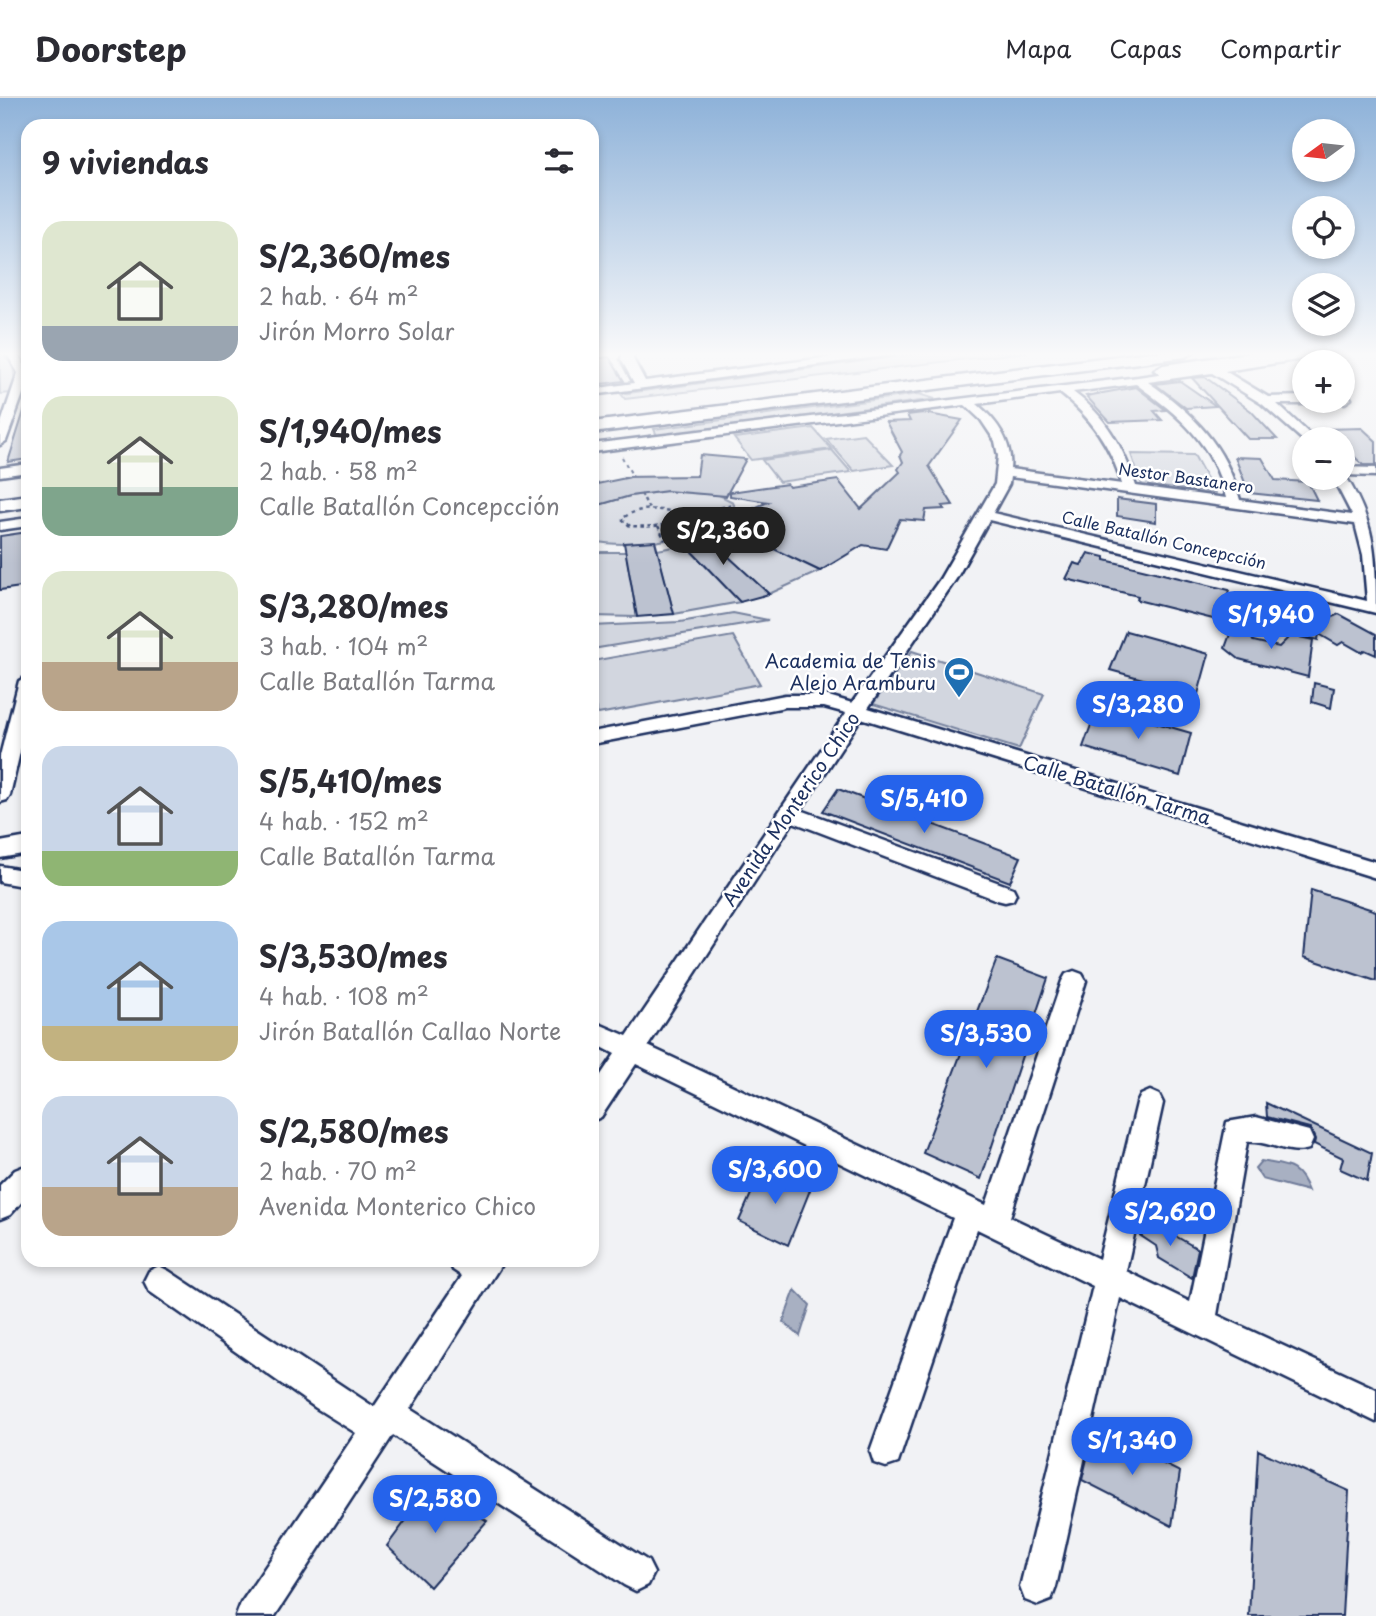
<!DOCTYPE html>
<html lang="es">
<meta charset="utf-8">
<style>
:root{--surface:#fff;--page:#f2f2f3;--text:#2b2b33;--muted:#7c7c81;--line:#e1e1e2;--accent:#2563eb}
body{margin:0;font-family:"Playpen Sans",sans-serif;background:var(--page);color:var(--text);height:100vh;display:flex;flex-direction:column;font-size:26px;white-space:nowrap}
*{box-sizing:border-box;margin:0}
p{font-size:23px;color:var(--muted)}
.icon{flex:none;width:38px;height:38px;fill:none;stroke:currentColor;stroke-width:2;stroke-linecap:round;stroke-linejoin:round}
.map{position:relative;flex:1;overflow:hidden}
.panel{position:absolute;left:21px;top:21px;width:578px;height:1148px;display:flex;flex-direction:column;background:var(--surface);border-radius:21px;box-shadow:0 4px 10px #0003}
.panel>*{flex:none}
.needle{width:46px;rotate:255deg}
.fabs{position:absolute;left:1292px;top:21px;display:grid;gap:14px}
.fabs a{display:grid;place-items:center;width:63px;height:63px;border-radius:50%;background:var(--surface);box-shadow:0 4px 10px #0003;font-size:35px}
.price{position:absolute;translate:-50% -60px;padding:0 16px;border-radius:24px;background:var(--accent);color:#fff;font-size:23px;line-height:46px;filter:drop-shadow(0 2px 4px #0008)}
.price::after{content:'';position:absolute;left:50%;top:42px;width:21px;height:16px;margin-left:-10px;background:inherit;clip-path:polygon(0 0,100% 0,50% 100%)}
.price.selected{background:#222;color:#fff}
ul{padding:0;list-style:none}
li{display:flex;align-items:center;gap:21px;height:175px;padding:0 21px}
li span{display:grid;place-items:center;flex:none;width:196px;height:140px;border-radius:21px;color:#555}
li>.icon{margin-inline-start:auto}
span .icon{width:84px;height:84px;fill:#fffc;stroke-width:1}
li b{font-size:30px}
h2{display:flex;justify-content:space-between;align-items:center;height:84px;padding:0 21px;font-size:30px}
header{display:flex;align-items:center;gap:42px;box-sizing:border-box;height:98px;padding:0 35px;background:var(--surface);border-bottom:2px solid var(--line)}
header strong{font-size:33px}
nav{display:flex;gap:38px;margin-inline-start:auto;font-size:24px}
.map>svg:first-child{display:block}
.green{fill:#d2d6df;stroke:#76829e;stroke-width:2}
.water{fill:#a8b0c2;stroke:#707c9a;stroke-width:2}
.building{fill:#bcc2d0;stroke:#1b2f5e;stroke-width:2}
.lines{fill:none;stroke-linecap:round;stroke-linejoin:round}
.minor-casing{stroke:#1b2f5e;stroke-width:5}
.highway-casing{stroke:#1b2f5e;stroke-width:5}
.path-far1{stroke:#1b2f5e;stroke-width:2;stroke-dasharray:3.5 3.5;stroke-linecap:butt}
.path{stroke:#1b2f5e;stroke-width:2.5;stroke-dasharray:3.5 3.5;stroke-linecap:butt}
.minor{fill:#fff;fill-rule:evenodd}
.highway{fill:#fff;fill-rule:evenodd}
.labels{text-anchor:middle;stroke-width:5;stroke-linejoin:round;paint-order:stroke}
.far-street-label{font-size:16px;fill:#1b2f5e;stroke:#fff}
.poi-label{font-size:19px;fill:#1b2f5e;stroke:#fff;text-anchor:end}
.street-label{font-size:19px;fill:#1b2f5e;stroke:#fff}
</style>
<header>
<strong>Doorstep</strong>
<nav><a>Mapa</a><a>Capas</a><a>Compartir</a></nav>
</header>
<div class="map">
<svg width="1376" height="1518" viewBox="0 0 1376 1518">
<rect width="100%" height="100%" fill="#f1f2f5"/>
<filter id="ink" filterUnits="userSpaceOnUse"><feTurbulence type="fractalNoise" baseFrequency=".0143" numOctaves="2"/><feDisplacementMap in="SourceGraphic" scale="14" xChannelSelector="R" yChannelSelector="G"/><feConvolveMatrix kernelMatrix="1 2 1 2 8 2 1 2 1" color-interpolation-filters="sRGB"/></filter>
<g filter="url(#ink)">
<g class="green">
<path d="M0 254C16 267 16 276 12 295L0 296Z"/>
<polygon points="931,254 1027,254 625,301 621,296"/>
<polygon points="919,296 935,301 657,338 654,331"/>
<polygon points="813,330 832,351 751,362 734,340"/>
<polygon points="863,336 893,367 854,373 826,341"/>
<polygon points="832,352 851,374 779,384 762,362"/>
<polygon points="1131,356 1194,357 1215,395 1142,387"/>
<path d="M667 393 719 397 733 404 735 414C704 442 631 451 592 443V409L630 398Z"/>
<polygon points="731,430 820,473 769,496 709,441"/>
<polygon points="685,447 740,504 674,516 657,452"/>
<polygon points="598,454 626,454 637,519 592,518 592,466"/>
<polygon points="733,515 768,522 592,551 592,528 680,524"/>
<polygon points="733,538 760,586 598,616 592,600 592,563"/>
<polygon points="912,553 1044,596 1019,651 873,606"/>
</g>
<g class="water">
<path d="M1261 1063C1287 1068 1298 1066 1308 1093L1262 1081 1255 1070Z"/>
<polygon points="795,1192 810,1207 800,1238 783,1224"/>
</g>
<g class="building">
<polygon points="609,259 624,283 601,286 592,273 592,261"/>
<polygon points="1205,279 1251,313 1277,341 1248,341 1192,280"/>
<polygon points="1180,283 1216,308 1186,310 1155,286"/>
<polygon points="1136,289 1166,312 1154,313 1162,322 1110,324 1086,298"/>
<polygon points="24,313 28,313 28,361 8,364"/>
<polygon points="923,315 962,322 929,368 953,407 942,408 944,411 926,412 924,423 900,421 886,451 863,447 820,473 720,425 768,404 730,398 730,394 787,386 789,389 838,382 861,411 900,374 898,371 903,364 900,357 902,354 886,324 910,323 907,317"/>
<polygon points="1362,330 1376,343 1376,367 1363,367 1342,347 1342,341 1336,341 1325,331"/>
<polygon points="700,357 746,361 726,398 667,393 630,398 592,409 592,387 626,380 623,379 697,378"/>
<polygon points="1235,359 1262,360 1275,382 1308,384 1317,402 1249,395"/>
<polygon points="1117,401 1156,406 1156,424 1117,418"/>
<polygon points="701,433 769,496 740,504 678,439"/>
<polygon points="28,434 28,488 0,492 0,438"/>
<polygon points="655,443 674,516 637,519 624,445"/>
<polygon points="1088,455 1105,459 1105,462 1229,492 1221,523 1137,502 1138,498 1066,481 1074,465 1081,467"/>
<polygon points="1339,516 1376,536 1376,557 1365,552 1361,554 1343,544 1338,547 1319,536 1318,542 1300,537 1305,519 1321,524"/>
<polygon points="1234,525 1248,527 1253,543 1279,549 1291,537 1313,542 1308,579 1239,561 1225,550"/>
<polygon points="1126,533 1209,556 1198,596 1110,572"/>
<polygon points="1314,585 1334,590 1331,610 1312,604"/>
<polygon points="1098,608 1191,635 1180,678 1083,649"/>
<polygon points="838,691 1021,759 1010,784 823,713"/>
<polygon points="1311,792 1376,813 1376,883 1304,859"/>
<polygon points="997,861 1048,880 981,1081 923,1055"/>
<polygon points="1266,1005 1372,1055 1367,1083 1340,1071 1343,1060 1314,1046 1315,1041 1310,1030 1267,1019"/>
<polygon points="762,1071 810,1092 788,1147 739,1123"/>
<polygon points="1144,1120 1198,1151 1192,1180 1159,1160 1156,1148 1138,1136"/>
<polygon points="1094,1331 1180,1374 1172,1428 1082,1382"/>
<polygon points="1258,1352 1349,1393 1342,1518 1249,1518"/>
<polygon points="432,1387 487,1423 430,1489 387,1448"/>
</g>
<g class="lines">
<g class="minor-casing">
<g id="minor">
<polygon points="6,254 16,254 28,272 28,282 6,343 0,347 0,328 18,275"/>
<polygon points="623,254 633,254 633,261 645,283 870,254 896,254 891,257 592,297 592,291 634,285 621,261"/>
<path d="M1310 254H1334L1329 257 1225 273 1268 299 1304 298V303H1309L1304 306H1277L1315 341 1304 343 1262 306 1212 275 1148 284C1193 315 1226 348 1240 402L1352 417 1333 380H1342V369L1376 370V378L1345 377C1376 427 1376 456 1376 515L989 422 956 481 868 610 1376 764V780L861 620 801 712 1013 790 1016 796 1013 802 1005 804 997 802 793 724 648 948 986 1107 1062 883 1066 876 1074 873 1082 876 1086 883 1010 1119 1099 1161 1137 1005 1141 997 1150 993 1159 997 1163 1005 1126 1173 1190 1204 1227 1024 1256 1019 1309 1033 1313 1042 1309 1051C1289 1058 1268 1042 1247 1044L1217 1217 1376 1291V1324L1120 1200 1056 1489 1051 1502 1038 1507 1025 1502 1020 1489 1093 1188 977 1131 902 1353 898 1365 886 1369 874 1365 870 1353 953 1120 636 966 601 1019 592 1023V990L615 956 592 944V923L627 938 846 615 824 609H785L592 646V634L785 597H825L852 605 940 481 995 386 998 358 995 343 981 322 965 307 592 354V346L1138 279ZM1136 286C1180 318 1213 345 1226 400L1136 388C1124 350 1105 317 1073 294ZM1060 295C1091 319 1111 348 1122 386L1010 371C1013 344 997 323 977 306ZM1010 379 1355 426 1363 457 1367 503 993 415 1009 386Z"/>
<polygon points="1342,297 1349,298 1351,301 1345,305 1338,304 1342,303"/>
<polygon points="28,366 28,374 0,378 0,370"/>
<polygon points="28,420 28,428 0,432 0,424"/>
<polygon points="28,578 28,620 10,697 7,702 0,704 0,658 19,583"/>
<polygon points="28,739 28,755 0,760 0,744"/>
<polygon points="0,768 28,773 28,789 0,784"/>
<polygon points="25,1068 28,1069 28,1097 10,1117 0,1121 0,1087 15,1072"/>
<polygon points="449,1162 504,1162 410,1311 648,1463 654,1475 648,1487 636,1493 624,1487 393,1337 275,1518 236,1518 241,1505 356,1335 316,1310 149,1193 144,1183 149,1173 159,1168 169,1173 374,1309 462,1178 453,1172"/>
</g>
</g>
<g class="highway-casing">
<g id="highway">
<polygon points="1150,254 1193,254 1185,259 592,335 592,324"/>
<polygon points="1256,254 1295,254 1287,259 1163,277 1154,272 1163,267"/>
<polygon points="28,397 28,409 0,413 0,401"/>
</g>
</g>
<g class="path-far1">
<polyline points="622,359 633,379"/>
<polyline points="641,396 645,403"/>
</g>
<g class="path">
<polyline points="644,401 649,411"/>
<path d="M682 415C673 430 646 429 630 428L622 421C643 404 666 415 691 414 706 413 720 409 735 407"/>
<polyline points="658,428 665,442"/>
</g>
<use href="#minor" class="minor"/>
<use href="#highway" class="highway"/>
</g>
</g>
<linearGradient id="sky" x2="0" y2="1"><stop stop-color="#8eb2d9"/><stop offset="0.55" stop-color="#f9f9fa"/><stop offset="1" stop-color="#f9f9fa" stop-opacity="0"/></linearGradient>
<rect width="1376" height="466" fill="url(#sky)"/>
<defs>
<g id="stadium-pin" transform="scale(1.575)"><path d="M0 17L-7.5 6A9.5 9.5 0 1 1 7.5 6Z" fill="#1f6fb2" stroke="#fff"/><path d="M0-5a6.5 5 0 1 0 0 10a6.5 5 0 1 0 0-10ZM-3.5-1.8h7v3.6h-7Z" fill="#fff"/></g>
</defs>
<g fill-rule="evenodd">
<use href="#stadium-pin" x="959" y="574"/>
</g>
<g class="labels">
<g class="far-street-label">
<text transform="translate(1186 380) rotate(8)" y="6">Nestor Bastanero</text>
<text transform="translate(1164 442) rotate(13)" y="6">Calle Batallón Concepcción</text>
</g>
<g class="poi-label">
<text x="936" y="570">Academia de Tenis<tspan x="936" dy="22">Alejo Aramburu</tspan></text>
</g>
<g class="street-label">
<text transform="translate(1117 692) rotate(17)" y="7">Calle Batallón Tarma</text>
<text transform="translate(791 711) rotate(-56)" y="7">Avenida Monterico Chico</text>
</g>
</g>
</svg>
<div class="fabs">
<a><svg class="needle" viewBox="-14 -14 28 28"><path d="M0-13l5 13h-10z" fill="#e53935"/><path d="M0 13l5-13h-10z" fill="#7c7c81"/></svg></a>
<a><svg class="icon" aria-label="locate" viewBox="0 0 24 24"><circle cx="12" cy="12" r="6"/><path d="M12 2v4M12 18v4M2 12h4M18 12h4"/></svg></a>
<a><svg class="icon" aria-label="layers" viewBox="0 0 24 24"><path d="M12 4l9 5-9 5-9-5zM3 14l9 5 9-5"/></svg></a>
<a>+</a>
<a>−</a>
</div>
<b class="price selected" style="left:723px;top:469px">S/2,360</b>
<b class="price" style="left:1271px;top:553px">S/1,940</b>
<b class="price" style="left:1138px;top:643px">S/3,280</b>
<b class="price" style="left:924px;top:737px">S/5,410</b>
<b class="price" style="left:986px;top:972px">S/3,530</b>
<b class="price" style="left:775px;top:1108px">S/3,600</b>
<b class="price" style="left:1170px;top:1150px">S/2,620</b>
<b class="price" style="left:1132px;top:1379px">S/1,340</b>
<b class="price" style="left:435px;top:1437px">S/2,580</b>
<section class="panel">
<h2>9 viviendas<svg class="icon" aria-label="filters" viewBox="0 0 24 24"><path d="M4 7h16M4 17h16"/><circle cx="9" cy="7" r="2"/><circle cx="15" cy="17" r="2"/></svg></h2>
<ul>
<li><span style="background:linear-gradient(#dfe7d0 75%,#9aa5b1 0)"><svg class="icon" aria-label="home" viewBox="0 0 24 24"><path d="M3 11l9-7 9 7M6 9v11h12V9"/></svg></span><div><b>S/2,360/mes</b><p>2 hab. · 64 m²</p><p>Jirón Morro Solar</p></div></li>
<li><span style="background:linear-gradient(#dfe7d0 65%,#7fa58c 0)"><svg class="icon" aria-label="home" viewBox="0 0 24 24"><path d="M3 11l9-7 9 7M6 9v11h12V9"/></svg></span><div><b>S/1,940/mes</b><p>2 hab. · 58 m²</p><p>Calle Batallón Concepcción</p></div></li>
<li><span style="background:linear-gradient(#dfe7d0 65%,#b9a48a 0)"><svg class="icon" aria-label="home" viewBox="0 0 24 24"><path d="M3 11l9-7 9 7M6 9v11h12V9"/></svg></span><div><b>S/3,280/mes</b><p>3 hab. · 104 m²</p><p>Calle Batallón Tarma</p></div></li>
<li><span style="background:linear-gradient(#c9d6e8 75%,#8fb573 0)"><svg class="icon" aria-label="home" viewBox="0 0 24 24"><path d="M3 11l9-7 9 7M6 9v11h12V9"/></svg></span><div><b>S/5,410/mes</b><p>4 hab. · 152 m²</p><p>Calle Batallón Tarma</p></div></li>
<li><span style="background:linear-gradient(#a9c7e8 75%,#c2b280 0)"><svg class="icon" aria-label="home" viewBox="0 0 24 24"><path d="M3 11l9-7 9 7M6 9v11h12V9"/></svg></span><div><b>S/3,530/mes</b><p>4 hab. · 108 m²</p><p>Jirón Batallón Callao Norte</p></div></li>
<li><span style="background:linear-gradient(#c9d6e8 65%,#b9a48a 0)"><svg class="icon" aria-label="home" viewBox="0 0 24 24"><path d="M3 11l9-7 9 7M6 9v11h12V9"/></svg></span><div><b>S/2,580/mes</b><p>2 hab. · 70 m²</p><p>Avenida Monterico Chico</p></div></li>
</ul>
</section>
</div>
